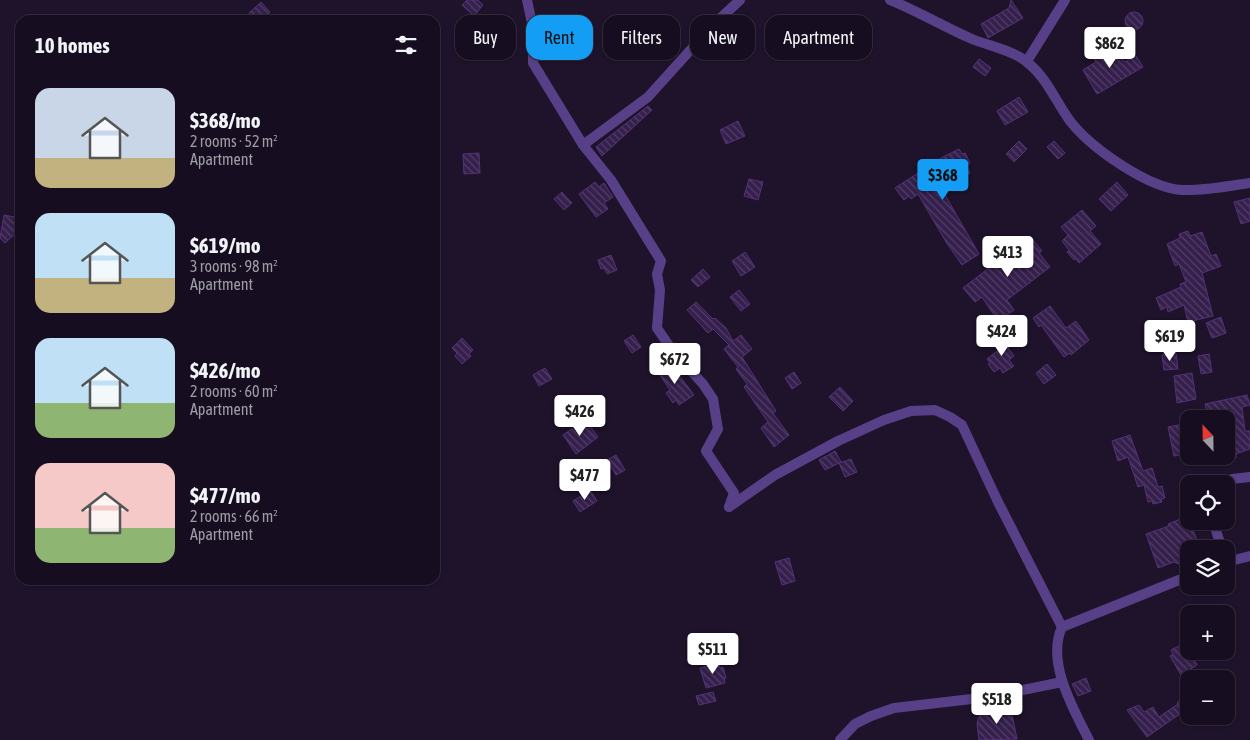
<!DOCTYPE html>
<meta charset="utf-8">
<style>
:root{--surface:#160e20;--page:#231c2d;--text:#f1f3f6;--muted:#9e9ca5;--line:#352e3e;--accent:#139df5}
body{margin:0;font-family:"Asap Condensed",sans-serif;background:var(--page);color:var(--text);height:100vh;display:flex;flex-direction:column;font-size:19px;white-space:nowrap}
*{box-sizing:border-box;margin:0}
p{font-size:16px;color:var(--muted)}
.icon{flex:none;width:28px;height:28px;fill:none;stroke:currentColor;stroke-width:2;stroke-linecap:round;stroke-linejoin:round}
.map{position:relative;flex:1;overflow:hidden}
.details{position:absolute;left:15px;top:15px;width:425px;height:570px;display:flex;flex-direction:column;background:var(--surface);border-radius:15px;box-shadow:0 1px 4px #0004,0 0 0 1px var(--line)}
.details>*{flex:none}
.top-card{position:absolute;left:455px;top:15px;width:475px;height:45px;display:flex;gap:10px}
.needle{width:32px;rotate:338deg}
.tools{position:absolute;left:1180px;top:410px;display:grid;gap:10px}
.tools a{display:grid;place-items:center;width:55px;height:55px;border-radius:10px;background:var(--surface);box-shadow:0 1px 4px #0004,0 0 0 1px var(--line);font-size:25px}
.price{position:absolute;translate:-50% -42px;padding:0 11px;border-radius:5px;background:#fff;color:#222;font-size:16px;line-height:32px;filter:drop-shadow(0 1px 2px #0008)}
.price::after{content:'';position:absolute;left:50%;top:30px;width:15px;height:11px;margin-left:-8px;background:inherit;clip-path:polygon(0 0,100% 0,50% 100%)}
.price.current{background:var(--accent);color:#111}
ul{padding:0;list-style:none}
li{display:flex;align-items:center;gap:15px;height:125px;padding:0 20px}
li span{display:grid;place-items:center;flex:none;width:140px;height:100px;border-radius:15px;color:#555}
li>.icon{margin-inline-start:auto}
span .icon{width:60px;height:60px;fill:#fffc;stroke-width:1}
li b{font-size:21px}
h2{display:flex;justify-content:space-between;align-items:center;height:60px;padding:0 20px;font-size:21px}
.pill{padding:0 18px;border-radius:15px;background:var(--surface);box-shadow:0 1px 4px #0004,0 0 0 1px var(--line);font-size:18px;line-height:45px}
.pill.current{background:var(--accent);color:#111}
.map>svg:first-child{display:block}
.building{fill:url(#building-back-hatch);stroke:#543277}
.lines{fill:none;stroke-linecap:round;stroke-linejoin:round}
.street{stroke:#584088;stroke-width:10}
</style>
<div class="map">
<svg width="1250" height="740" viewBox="0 0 1250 740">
<defs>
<pattern id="building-back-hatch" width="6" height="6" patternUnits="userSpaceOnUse" patternTransform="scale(1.25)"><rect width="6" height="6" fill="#351f4c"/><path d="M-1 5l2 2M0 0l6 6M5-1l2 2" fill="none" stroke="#523f67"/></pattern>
</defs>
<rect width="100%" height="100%" fill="#1e132b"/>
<g class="building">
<polygon points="467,0 478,0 483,5 474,16 462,5"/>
<polygon points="1011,0 1023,18 988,38 981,24 1009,8"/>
<polygon points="261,2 270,12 262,20 255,20 249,13"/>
<circle cx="1134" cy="21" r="9"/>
<polygon points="1104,46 1108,54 1116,49 1124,62 1136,56 1143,67 1097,94 1083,70 1096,62 1092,56 1096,53 1095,52"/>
<polygon points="979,59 991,68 985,76 973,67"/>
<polygon points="1019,97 1028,112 1005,125 997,111"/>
<polygon points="648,106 652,110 602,156 596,147"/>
<polygon points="738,121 745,136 726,144 720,130"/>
<polygon points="1019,141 1027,149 1014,162 1006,154"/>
<polygon points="1054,141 1065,153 1058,159 1047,147"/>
<polygon points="959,149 962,154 965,153 970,163 966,165 970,173 941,188 979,254 962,265 946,242 918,194 911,199 909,196 904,200 895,188 941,158"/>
<polygon points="479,153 480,173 464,174 463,154"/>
<polygon points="749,179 763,182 758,200 744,196"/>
<polygon points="595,182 599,187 604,183 613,197 604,203 608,209 596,217 579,194"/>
<polygon points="1117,182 1128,195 1111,211 1099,199"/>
<polygon points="562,192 572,203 564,210 554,199"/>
<polygon points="1250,198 1250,221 1241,224 1234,202"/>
<polygon points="1082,210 1096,226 1090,231 1101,244 1079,263 1075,258 1074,260 1067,252 1069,250 1062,241 1068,235 1061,227"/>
<polygon points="4,215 19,218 16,233 5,243 0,238"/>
<polygon points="1188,231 1190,236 1202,232 1211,256 1216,254 1221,266 1202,273 1213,316 1188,322 1184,305 1168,312 1167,307 1161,310 1156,298 1181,287 1180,284 1186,282 1179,264 1175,266 1167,244 1180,238 1179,234"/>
<polygon points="1030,236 1042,251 1039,253 1050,267 1007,300 1014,310 998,321 982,297 975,302 963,288"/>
<polygon points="745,252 755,267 741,276 732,261"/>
<polygon points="611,255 617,270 607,274 604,268 601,269 598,260"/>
<polygon points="703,269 710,277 698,287 691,280"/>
<polygon points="739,290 750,304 741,311 730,297"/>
<polygon points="696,302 713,319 715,318 726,328 733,341 741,335 752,349 742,357 776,411 773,413 789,435 774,447 761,428 768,422 744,387 747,384 736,369 738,367 724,349 729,345 713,329 708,333 687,310"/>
<polygon points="1050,306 1066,328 1076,321 1089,340 1071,355 1070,353 1064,357 1041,325 1039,327 1033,318"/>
<polygon points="1221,317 1226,333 1212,338 1206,323"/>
<polygon points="633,335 641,347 632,353 624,341"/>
<polygon points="1007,336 1014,343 1008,348 1014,356 1009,360 1014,366 1003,373 1000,368 994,372 988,364 990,363 987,359 1001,348 998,344"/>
<polygon points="462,338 473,350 469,354 471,356 462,364 455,356 457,353 452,348"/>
<polygon points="1176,353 1178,369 1164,370 1162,355"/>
<polygon points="1209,354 1212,372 1201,374 1198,356"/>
<polygon points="670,363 694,395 679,405 676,400 673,403 666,393 670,390 658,372"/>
<polygon points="1047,364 1056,375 1044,384 1036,373"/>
<polygon points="545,368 552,379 539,386 533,375"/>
<polygon points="794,372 801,383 792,389 785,378"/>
<polygon points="1192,373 1196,399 1177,403 1174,376"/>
<polygon points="840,387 853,401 843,411 829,397"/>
<polygon points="1247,395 1250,405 1242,407 1245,431 1250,431 1250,449 1236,454 1236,458 1226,459 1226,431 1231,431 1232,433 1236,433 1234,412 1208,417 1205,404"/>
<polygon points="587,422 598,437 576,454 563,435 580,423 582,425"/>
<polygon points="1189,423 1189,436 1182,437 1185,454 1174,456 1168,427"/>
<polygon points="1130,435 1143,471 1152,468 1158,487 1162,486 1165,498 1161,499 1162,502 1153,504 1152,501 1148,502 1144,485 1138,487 1128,457 1118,461 1112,441"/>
<polygon points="835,451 841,462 825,470 819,460"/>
<polygon points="616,455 625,470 616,475 607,460"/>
<polygon points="851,459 857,472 845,477 839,463"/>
<polygon points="590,490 597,501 580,512 573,501"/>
<polygon points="1188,516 1200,549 1189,549 1189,568 1174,562 1158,568 1146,534 1169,526 1168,524"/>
<polygon points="789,558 795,581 782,585 775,562"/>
<polygon points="1185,643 1197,665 1181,675 1170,656 1173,654 1171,650"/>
<polygon points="700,647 705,660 694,664 689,650"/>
<polygon points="719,663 720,668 723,667 726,678 724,678 725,683 706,688 700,668"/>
<polygon points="1086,678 1091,691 1078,696 1072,684"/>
<polygon points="713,692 716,701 699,705 696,696"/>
<polygon points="1189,693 1189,717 1184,711 1147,737 1127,710 1139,705 1144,712 1153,707 1159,717 1178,704 1177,703"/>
<polygon points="1010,705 1017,739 979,740 977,724 978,719 980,715 986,715 986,710"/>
</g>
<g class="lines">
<g class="street">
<polyline points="527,0 533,28 533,63 583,145 611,180 661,261 657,274 660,290 657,328 672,350 703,384 713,399 718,429 706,451 734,493 729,507"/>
<path d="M890 0C918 11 944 27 972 39 989 46 1015 51 1028 63 1047 78 1056 102 1070 121 1091 148 1148 188 1182 190 1204 191 1228 186 1250 183"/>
<polyline points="1027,61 1065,0"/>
<polyline points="583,145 648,97 713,25 740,0"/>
<polyline points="1212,484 1232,479 1250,477"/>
<polyline points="729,507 775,475 838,441 884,420 911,411 935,410 950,417 962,425 998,502 1062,627"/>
<polyline points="1213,521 1222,549"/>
<polyline points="1226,562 1250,556"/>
<polyline points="840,740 855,724 871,716 894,708 989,697 1062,682"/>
<path d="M1089 740C1073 708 1046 662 1062 627L1189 576"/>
</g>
</g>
</svg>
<div class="tools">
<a><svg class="needle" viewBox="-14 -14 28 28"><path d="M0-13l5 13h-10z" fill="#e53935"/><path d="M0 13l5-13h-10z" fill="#9e9ca5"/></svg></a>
<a><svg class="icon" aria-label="locate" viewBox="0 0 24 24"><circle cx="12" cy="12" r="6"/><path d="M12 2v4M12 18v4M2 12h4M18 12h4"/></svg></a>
<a><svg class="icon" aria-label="layers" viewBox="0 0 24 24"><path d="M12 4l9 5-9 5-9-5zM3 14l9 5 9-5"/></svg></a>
<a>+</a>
<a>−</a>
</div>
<b class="price" style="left:1110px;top:69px">$862</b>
<b class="price current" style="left:943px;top:201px">$368</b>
<b class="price" style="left:1008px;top:278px">$413</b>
<b class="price" style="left:1002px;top:357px">$424</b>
<b class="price" style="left:1170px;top:362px">$619</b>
<b class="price" style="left:675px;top:385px">$672</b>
<b class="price" style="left:580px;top:437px">$426</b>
<b class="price" style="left:585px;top:501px">$477</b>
<b class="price" style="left:713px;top:675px">$511</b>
<b class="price" style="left:997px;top:725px">$518</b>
<div class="top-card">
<a class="pill">Buy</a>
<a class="pill current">Rent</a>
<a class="pill">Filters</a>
<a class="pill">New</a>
<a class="pill">Apartment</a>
</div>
<section class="details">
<h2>10 homes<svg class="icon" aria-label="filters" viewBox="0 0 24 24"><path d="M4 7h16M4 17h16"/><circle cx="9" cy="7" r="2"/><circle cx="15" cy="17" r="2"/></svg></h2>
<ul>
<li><span style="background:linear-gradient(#c9d6e8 70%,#c2b280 0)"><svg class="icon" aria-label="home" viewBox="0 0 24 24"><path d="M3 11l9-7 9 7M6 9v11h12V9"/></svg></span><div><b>$368/mo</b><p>2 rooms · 52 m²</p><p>Apartment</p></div></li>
<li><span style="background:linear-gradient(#bfe0f5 65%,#c2b280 0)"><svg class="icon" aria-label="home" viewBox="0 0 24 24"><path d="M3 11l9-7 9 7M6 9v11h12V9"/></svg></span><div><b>$619/mo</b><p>3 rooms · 98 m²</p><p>Apartment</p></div></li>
<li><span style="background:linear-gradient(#bfe0f5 65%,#8fb573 0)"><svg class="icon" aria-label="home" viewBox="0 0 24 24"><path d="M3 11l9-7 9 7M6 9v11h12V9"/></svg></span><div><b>$426/mo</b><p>2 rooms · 60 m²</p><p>Apartment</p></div></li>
<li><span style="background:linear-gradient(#f6c9c9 65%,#8fb573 0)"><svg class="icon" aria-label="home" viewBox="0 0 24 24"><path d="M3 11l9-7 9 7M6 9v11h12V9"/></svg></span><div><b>$477/mo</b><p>2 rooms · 66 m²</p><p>Apartment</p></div></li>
</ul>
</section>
</div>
